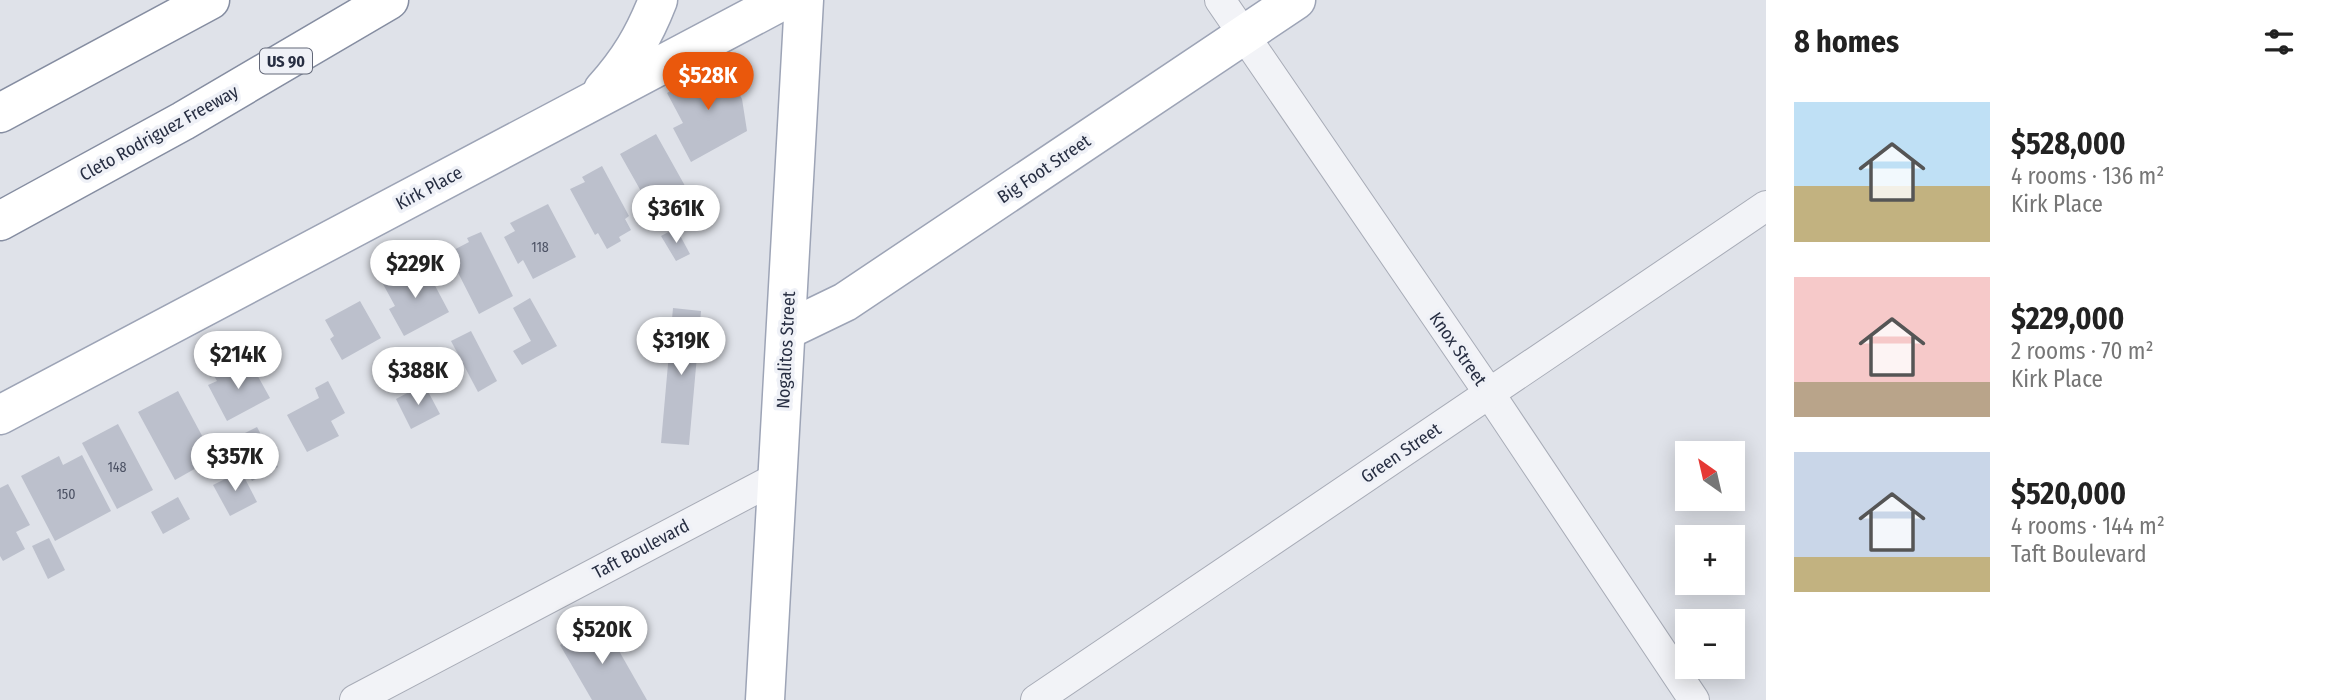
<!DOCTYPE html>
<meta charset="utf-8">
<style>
:root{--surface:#fff;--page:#f6f6f6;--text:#222;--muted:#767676;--accent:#ea580c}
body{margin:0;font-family:"Fira Sans Condensed",sans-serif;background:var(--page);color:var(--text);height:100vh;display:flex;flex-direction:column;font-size:26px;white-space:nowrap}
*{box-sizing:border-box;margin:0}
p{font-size:23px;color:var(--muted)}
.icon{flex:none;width:38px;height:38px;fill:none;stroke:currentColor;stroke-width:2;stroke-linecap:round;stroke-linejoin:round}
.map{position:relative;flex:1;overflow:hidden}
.details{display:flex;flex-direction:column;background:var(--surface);width:560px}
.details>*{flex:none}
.needle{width:46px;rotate:326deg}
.buttons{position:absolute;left:1675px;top:441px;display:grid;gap:14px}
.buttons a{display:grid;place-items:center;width:70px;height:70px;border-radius:0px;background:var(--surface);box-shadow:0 4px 18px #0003;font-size:35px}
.price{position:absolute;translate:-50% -60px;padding:0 16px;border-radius:24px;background:#fff;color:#222;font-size:23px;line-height:46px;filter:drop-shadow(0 2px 4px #0008)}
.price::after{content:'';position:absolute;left:50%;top:42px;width:21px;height:16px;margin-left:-10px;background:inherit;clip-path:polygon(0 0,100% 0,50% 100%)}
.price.selected{background:var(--accent);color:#fff}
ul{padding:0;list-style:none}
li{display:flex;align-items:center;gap:21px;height:175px;padding:0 28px}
li span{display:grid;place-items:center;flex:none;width:196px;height:140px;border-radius:0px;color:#555}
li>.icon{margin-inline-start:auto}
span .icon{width:84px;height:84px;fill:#fffc;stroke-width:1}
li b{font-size:30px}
h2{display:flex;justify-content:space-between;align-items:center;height:84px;padding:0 28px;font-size:30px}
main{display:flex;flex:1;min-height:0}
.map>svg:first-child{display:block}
.building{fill:#bcc0cc}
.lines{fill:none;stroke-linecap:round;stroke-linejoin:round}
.minor-casing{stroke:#a8acb7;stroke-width:32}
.major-casing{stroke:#9da4b6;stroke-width:41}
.highway-casing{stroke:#858da1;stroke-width:41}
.minor{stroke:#f2f3f7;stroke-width:30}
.major{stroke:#fff;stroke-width:38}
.highway{stroke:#fff;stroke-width:38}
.labels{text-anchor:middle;stroke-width:7;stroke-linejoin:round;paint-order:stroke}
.number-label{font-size:14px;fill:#4c5264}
.shield{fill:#eff1f7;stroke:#636878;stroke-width:2}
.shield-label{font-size:16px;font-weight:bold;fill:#272e42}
.street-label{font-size:18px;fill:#272e42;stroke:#eff1f7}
</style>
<main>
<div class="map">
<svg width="1766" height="700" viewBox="0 0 1766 700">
<rect width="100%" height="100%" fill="#dfe2e9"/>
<g class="building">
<polygon points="722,63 742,99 747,131 691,162 673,128 683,123 667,93"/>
<polygon points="656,134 694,202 653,225 637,196 642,193 620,154"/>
<polygon points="602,166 629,216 625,219 631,230 619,237 621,241 607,249 598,233 595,235 570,189 585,182 582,177"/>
<polygon points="548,204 576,257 533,279 523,260 518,264 504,237 515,231 510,223"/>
<polygon points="676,228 690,254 676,261 661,236"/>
<polygon points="481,232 513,296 479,314 448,253 469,242 467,238"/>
<polygon points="423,263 449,312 404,336 389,309 395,306 383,284"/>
<polygon points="530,298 557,346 522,365 513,351 531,341 513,308"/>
<polygon points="360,301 381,338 342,360 330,339 334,336 325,320"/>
<polygon points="673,308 701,311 689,445 661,443"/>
<polygon points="471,331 497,381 478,392 451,341"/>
<polygon points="251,364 270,398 227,421 208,385 217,381 213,374 229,366 234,373"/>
<polygon points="328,381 345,413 331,421 339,436 307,452 287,415 319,398 315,388"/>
<polygon points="424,384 440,414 411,429 396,399"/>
<polygon points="178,391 214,458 175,480 138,412"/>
<polygon points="118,424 153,490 117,509 82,443"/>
<polygon points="257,427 278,467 252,481 231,440"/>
<polygon points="82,455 111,511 55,541 21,476 59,456 63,465"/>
<polygon points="241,471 257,502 230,516 213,485"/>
<polygon points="8,484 30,525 16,532 25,549 3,561 0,556 0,488"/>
<polygon points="178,497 190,519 163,534 151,512"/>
<polygon points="49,538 65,570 48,579 32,546"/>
<polygon points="602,621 647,700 592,700 560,645"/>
</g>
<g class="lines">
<g class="minor-casing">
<g id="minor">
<polyline points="1220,0 1489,393 1694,700"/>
<polyline points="355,700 778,477"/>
<polyline points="1036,700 1766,206"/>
</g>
</g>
<g class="major-casing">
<g id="major">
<path d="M603 90C629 61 644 36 658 0"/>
<polyline points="787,330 845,302 1296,0"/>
<polyline points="0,415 784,0"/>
<polyline points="765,700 804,0"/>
</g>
</g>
<g class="highway-casing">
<g id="highway">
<polyline points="0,113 210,0"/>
<polyline points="0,221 183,121 389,0"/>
</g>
</g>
<use href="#minor" class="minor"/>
<use href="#major" class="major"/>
<use href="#highway" class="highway"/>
</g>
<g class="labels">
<g class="number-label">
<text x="540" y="252">118</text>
<text x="117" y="472">148</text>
<text x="66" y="499">150</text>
</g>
<rect class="shield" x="260" y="48.5" width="52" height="25" rx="5"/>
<g class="shield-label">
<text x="286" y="67">US 90</text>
</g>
<g class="street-label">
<text transform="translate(159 133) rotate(-29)" y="6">Cleto Rodriguez Freeway</text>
<text transform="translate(1044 169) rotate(-34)" y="6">Big Foot Street</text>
<text transform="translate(429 188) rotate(-28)" y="6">Kirk Place</text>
<text transform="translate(1458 349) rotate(55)" y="6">Knox Street</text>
<text transform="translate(786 350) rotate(-87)" y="6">Nogalitos Street</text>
<text transform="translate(1401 453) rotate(-34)" y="6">Green Street</text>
<text transform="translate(641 549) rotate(-28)" y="6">Taft Boulevard</text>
</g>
</g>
</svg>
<div class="buttons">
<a><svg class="needle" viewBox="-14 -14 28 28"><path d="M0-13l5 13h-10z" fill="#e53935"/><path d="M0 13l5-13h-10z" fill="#767676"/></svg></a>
<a>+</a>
<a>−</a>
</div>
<b class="price selected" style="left:708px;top:112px">$528K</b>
<b class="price" style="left:676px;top:245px">$361K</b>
<b class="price" style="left:415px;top:300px">$229K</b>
<b class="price" style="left:681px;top:377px">$319K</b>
<b class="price" style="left:238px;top:391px">$214K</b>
<b class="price" style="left:418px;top:407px">$388K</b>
<b class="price" style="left:235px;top:493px">$357K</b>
<b class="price" style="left:602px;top:666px">$520K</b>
</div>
<section class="details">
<h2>8 homes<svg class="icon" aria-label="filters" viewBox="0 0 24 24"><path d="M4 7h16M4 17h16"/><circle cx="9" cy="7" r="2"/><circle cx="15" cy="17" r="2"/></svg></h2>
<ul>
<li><span style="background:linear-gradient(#bfe0f5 60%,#c2b280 0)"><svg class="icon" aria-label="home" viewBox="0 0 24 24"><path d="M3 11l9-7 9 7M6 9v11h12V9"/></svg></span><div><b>$528,000</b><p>4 rooms · 136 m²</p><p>Kirk Place</p></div></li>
<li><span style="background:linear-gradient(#f6c9c9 75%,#b9a48a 0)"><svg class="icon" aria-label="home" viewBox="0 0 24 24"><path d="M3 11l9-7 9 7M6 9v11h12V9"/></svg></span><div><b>$229,000</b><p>2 rooms · 70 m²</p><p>Kirk Place</p></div></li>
<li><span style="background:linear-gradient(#c9d6e8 75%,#c2b280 0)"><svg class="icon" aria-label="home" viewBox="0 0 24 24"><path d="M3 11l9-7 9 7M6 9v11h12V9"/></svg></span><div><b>$520,000</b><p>4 rooms · 144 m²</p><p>Taft Boulevard</p></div></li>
</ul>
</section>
</main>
